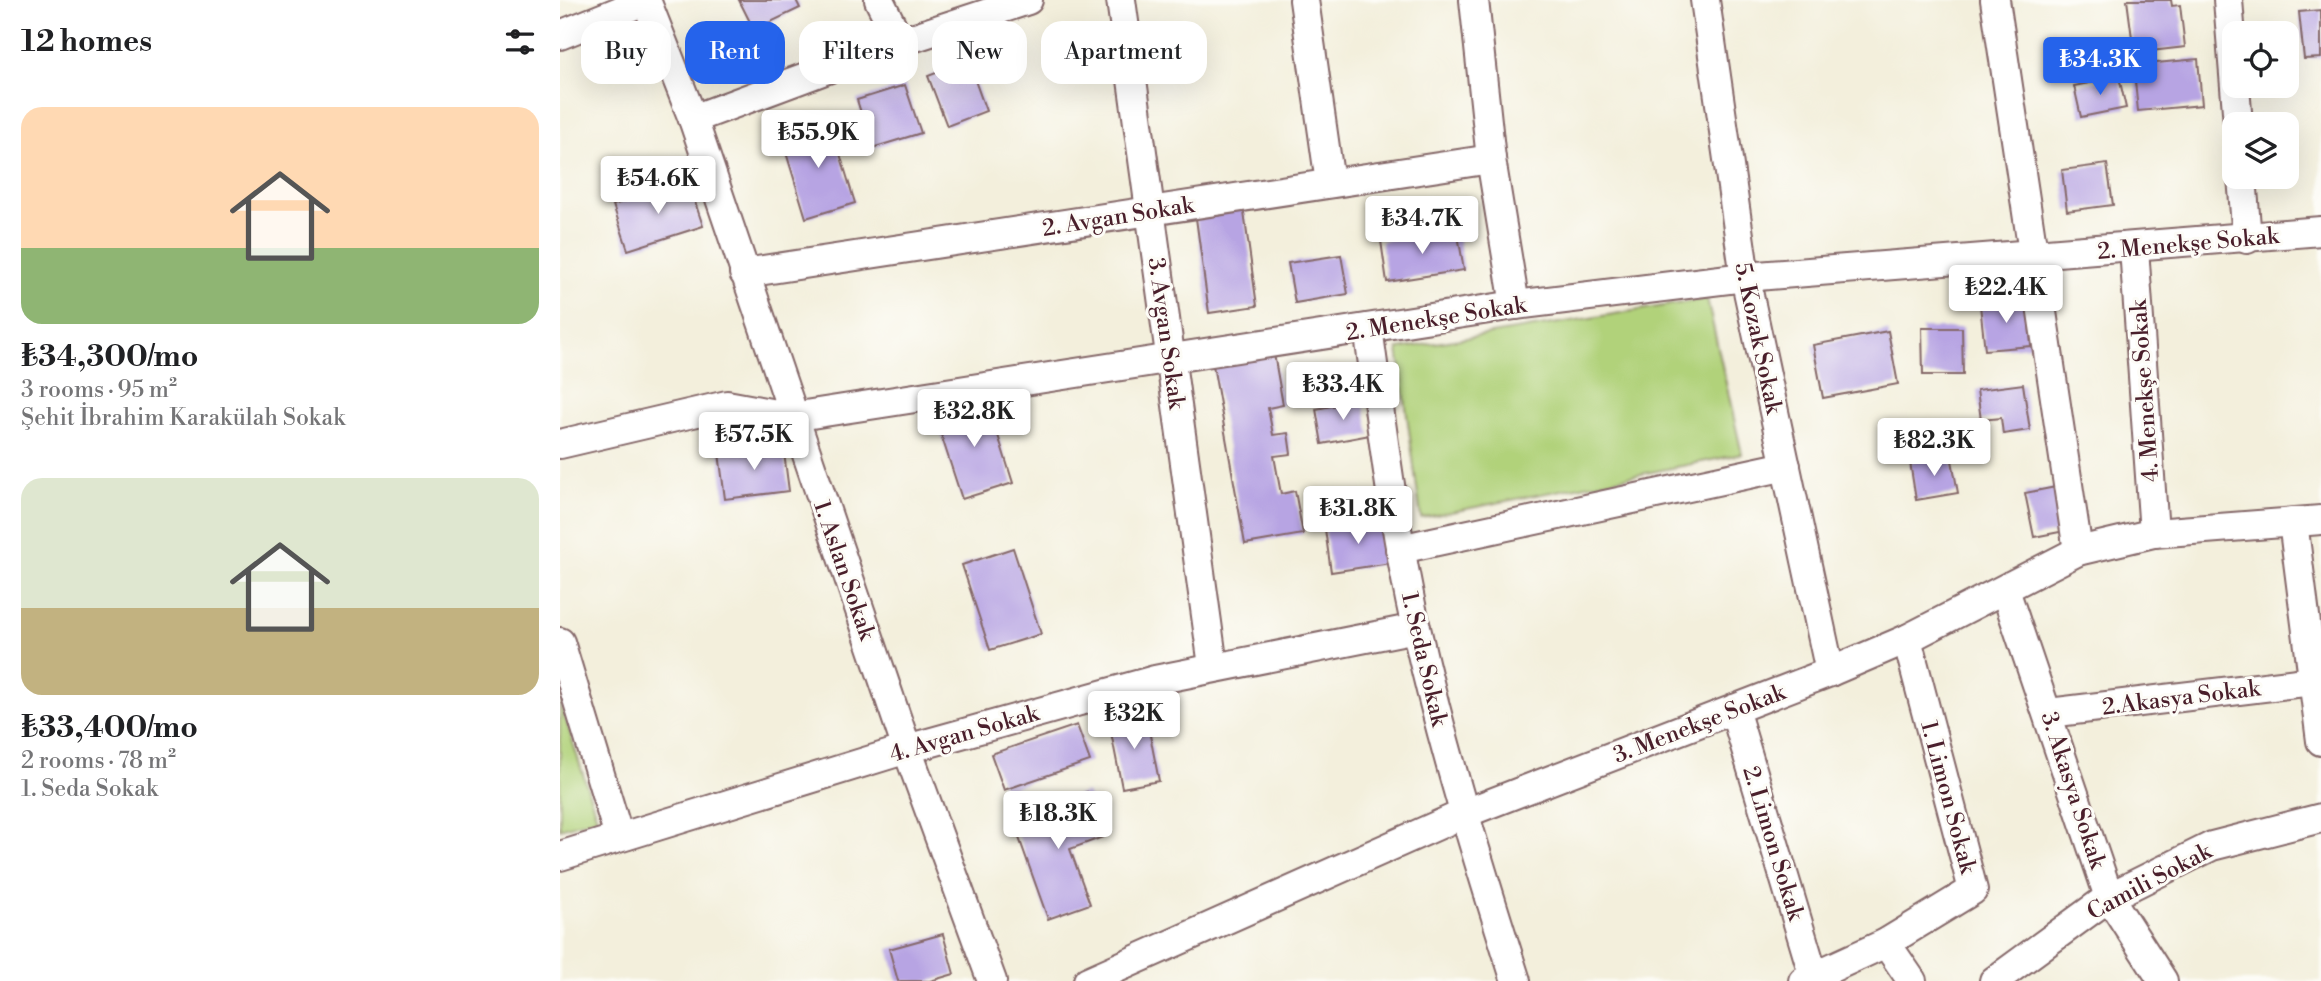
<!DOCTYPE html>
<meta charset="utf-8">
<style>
:root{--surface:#fff;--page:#f2f2f2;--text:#202124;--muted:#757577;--accent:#2563eb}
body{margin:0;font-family:"Libre Bodoni",serif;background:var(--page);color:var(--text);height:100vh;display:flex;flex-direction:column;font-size:26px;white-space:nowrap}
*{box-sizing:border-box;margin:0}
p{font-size:23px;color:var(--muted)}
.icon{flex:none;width:38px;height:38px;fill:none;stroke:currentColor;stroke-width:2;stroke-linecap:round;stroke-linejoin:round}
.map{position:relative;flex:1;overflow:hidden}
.drawer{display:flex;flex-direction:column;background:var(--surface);width:560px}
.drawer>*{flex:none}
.top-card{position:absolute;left:21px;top:21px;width:665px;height:63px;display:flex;gap:14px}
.buttons{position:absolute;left:1662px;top:21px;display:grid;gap:14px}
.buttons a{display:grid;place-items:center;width:77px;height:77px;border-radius:14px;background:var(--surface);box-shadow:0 7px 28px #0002;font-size:35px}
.price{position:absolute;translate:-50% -60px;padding:0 16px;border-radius:7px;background:#fff;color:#222;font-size:23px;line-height:46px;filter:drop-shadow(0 2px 4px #0008)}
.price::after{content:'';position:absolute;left:50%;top:42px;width:21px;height:16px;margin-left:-10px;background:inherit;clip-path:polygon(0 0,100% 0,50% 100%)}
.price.current{background:var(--accent);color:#fff}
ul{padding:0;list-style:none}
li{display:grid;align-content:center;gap:14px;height:371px;padding:0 21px}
li span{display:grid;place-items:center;height:217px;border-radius:21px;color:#555}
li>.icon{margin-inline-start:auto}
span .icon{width:126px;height:126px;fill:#fffc;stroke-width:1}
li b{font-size:30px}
h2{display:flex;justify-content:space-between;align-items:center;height:84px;padding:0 21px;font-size:30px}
.tag{padding:0 24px;border-radius:21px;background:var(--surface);box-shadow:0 7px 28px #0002;font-size:24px;line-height:63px}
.tag.current{background:var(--accent);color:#fff}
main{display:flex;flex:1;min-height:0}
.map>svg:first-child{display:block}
.green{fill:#b1d27a;stroke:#7e7852;stroke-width:2}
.building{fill:#b7a4e3}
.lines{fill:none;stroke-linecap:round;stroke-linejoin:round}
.street-casing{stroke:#856869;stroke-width:32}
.street{stroke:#fff;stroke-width:28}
.labels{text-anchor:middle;stroke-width:6;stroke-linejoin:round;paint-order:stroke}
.street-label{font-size:23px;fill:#4a1f2b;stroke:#fdfcf7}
</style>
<main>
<section class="drawer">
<h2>12 homes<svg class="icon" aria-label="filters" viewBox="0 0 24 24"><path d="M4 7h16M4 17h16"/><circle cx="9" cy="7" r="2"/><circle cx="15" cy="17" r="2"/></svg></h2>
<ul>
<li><span style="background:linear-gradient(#ffd9b3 65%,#8fb573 0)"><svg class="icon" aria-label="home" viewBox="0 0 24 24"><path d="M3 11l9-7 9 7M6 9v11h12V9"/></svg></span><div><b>₺34,300/mo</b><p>3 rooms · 95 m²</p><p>Şehit İbrahim Karakülah Sokak</p></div></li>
<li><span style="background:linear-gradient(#dfe7d0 60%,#c2b280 0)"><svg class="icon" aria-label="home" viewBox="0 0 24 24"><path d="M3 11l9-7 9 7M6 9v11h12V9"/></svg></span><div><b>₺33,400/mo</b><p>2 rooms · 78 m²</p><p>1. Seda Sokak</p></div></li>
</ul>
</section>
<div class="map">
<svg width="1761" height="981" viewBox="0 0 1761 981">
<rect width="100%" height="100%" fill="#fdfcf7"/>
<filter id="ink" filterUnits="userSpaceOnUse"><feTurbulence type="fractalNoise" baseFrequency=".0143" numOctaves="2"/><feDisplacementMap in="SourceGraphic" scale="14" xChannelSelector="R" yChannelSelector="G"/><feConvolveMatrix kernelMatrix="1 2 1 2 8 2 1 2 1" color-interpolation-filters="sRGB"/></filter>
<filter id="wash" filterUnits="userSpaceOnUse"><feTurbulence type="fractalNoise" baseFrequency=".00686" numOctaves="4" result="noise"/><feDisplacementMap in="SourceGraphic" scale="28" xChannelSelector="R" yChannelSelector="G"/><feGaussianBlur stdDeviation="1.57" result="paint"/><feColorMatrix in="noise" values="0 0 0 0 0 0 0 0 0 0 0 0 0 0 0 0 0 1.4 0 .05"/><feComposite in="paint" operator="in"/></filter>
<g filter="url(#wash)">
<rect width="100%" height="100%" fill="#f3efdc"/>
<g class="green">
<polygon points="1147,299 1182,454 861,518 838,349"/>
<polygon points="0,702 37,818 0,829"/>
</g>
<g id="blocks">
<g class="building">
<polygon points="179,0 236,0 240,8 194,30"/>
<polygon points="1567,0 1611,0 1612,6 1620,5 1625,47 1574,53"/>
<polygon points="1761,10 1761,58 1744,59 1739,12"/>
<polygon points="1638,59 1642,105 1578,111 1575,81 1588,79 1586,64"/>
<polygon points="408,61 426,111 387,126 368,76"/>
<polygon points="1559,77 1566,108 1521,117 1514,86"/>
<polygon points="345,85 361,133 312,148 297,100"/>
<polygon points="270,121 295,203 246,218 221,136"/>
<polygon points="1547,164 1553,205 1507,211 1502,170"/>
<polygon points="128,181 143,226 68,250 53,205"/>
<polygon points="683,205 697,306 649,313 635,211"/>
<polygon points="897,229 904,270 827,282 821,241"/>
<polygon points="781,255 788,294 735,303 728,263"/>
<polygon points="1467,301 1471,346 1425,350 1420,305"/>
<polygon points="1362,328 1402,328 1403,375 1363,375"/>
<polygon points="1328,331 1338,384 1263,398 1253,345"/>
<polygon points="714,354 723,405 708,408 713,435 728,433 731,454 714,456 721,494 735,491 743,534 685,544 653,365"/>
<polygon points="1463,384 1470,430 1443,434 1441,418 1421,420 1417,390"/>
<polygon points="427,400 453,483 402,499 375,416"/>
<polygon points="803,400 810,435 762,444 756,409"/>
<polygon points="223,445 229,491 165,499 159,453"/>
<polygon points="1391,455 1398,493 1356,500 1350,462"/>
<polygon points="1501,486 1510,530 1474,537 1465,493"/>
<polygon points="825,521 831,563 771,572 765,529"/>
<polygon points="453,548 481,634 430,650 402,565"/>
<polygon points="586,715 599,781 562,788 549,722"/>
<polygon points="517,725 530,761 444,790 431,754"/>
<polygon points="527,792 543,837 510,849 530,904 488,919 452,818"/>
<polygon points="383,934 394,974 370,981 338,981 329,949"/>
</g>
</g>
</g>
<g filter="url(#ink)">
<use href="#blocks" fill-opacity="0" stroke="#856869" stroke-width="2"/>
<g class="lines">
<g class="street-casing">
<g id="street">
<polyline points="86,0 133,119 347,749 432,981"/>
<polyline points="319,0 340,42"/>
<polyline points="561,0 653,666"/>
<polyline points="744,0 770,183"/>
<polyline points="914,0 931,159 955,305"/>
<polyline points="1145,0 1185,277 1270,672"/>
<polyline points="1435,0 1518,551"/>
<polyline points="1668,0 1678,124"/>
<polyline points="0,35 87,0"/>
<polyline points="133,119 340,42 468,0"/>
<polyline points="1682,177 1687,239"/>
<polyline points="1574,248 1594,533"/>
<polyline points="184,273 931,159"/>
<path d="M808 328C822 428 834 529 856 628 883 748 919 864 956 981"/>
<polyline points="0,444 167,405 232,417 955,305 1185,277 1761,231"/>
<polyline points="1733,522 1761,741"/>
<polyline points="840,549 1226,466"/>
<polyline points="1445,590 1549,897 1603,981"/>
<polyline points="0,642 59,837"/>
<polyline points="1174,709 1254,977"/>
<polyline points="1489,713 1753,681"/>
<polyline points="0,856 347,749 595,680 856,628"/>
<polyline points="1326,943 1352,981"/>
<polyline points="528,981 903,814 1270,672 1347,639 1518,551 1594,533 1761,520"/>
<polyline points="1243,981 1326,943 1413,890 1347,639"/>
<polyline points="1434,981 1549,897 1652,846 1761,818"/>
</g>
</g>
<use href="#street" class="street"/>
</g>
</g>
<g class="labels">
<g class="street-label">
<text transform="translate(558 216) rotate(-9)" y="8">2. Avgan Sokak</text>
<text transform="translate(1628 243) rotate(-5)" y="8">2. Menekşe Sokak</text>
<text transform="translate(876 318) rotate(-9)" y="8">2. Menekşe Sokak</text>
<text transform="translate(607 333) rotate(82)" y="8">3. Avgan Sokak</text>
<text transform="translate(1199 338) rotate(78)" y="8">5. Kozak Sokak</text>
<text transform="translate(1584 391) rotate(-94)" y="8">4. Menekşe Sokak</text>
<text transform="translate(285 570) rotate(71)" y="8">1. Aslan Sokak</text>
<text transform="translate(865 659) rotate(77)" y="8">1. Seda Sokak</text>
<text transform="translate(1621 697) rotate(-7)" y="8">2.Akasya Sokak</text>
<text transform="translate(1139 723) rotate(-21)" y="8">3. Menekşe Sokak</text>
<text transform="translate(404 733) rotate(-16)" y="8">4. Avgan Sokak</text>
<text transform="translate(1514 790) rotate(72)" y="8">3. Akasya Sokak</text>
<text transform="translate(1389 797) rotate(75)" y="8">1. Limon Sokak</text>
<text transform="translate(1214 843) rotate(73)" y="8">2. Limon Sokak</text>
<text transform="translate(1589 881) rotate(-28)" y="8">Camili Sokak</text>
</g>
</g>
</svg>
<div class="buttons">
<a><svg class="icon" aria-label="locate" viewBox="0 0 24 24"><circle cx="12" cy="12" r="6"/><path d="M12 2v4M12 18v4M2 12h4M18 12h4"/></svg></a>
<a><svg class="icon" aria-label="layers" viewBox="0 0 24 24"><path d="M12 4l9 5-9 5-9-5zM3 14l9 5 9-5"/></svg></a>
</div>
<b class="price current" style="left:1540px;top:97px">₺34.3K</b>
<b class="price" style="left:258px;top:170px">₺55.9K</b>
<b class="price" style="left:98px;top:216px">₺54.6K</b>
<b class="price" style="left:862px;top:256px">₺34.7K</b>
<b class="price" style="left:1446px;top:325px">₺22.4K</b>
<b class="price" style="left:783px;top:422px">₺33.4K</b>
<b class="price" style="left:414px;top:449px">₺32.8K</b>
<b class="price" style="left:194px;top:472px">₺57.5K</b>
<b class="price" style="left:1374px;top:478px">₺82.3K</b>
<b class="price" style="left:798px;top:546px">₺31.8K</b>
<b class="price" style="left:574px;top:751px">₺32K</b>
<b class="price" style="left:498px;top:851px">₺18.3K</b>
<div class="top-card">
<a class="tag">Buy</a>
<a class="tag current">Rent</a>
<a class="tag">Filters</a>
<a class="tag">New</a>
<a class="tag">Apartment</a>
</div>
</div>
</main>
